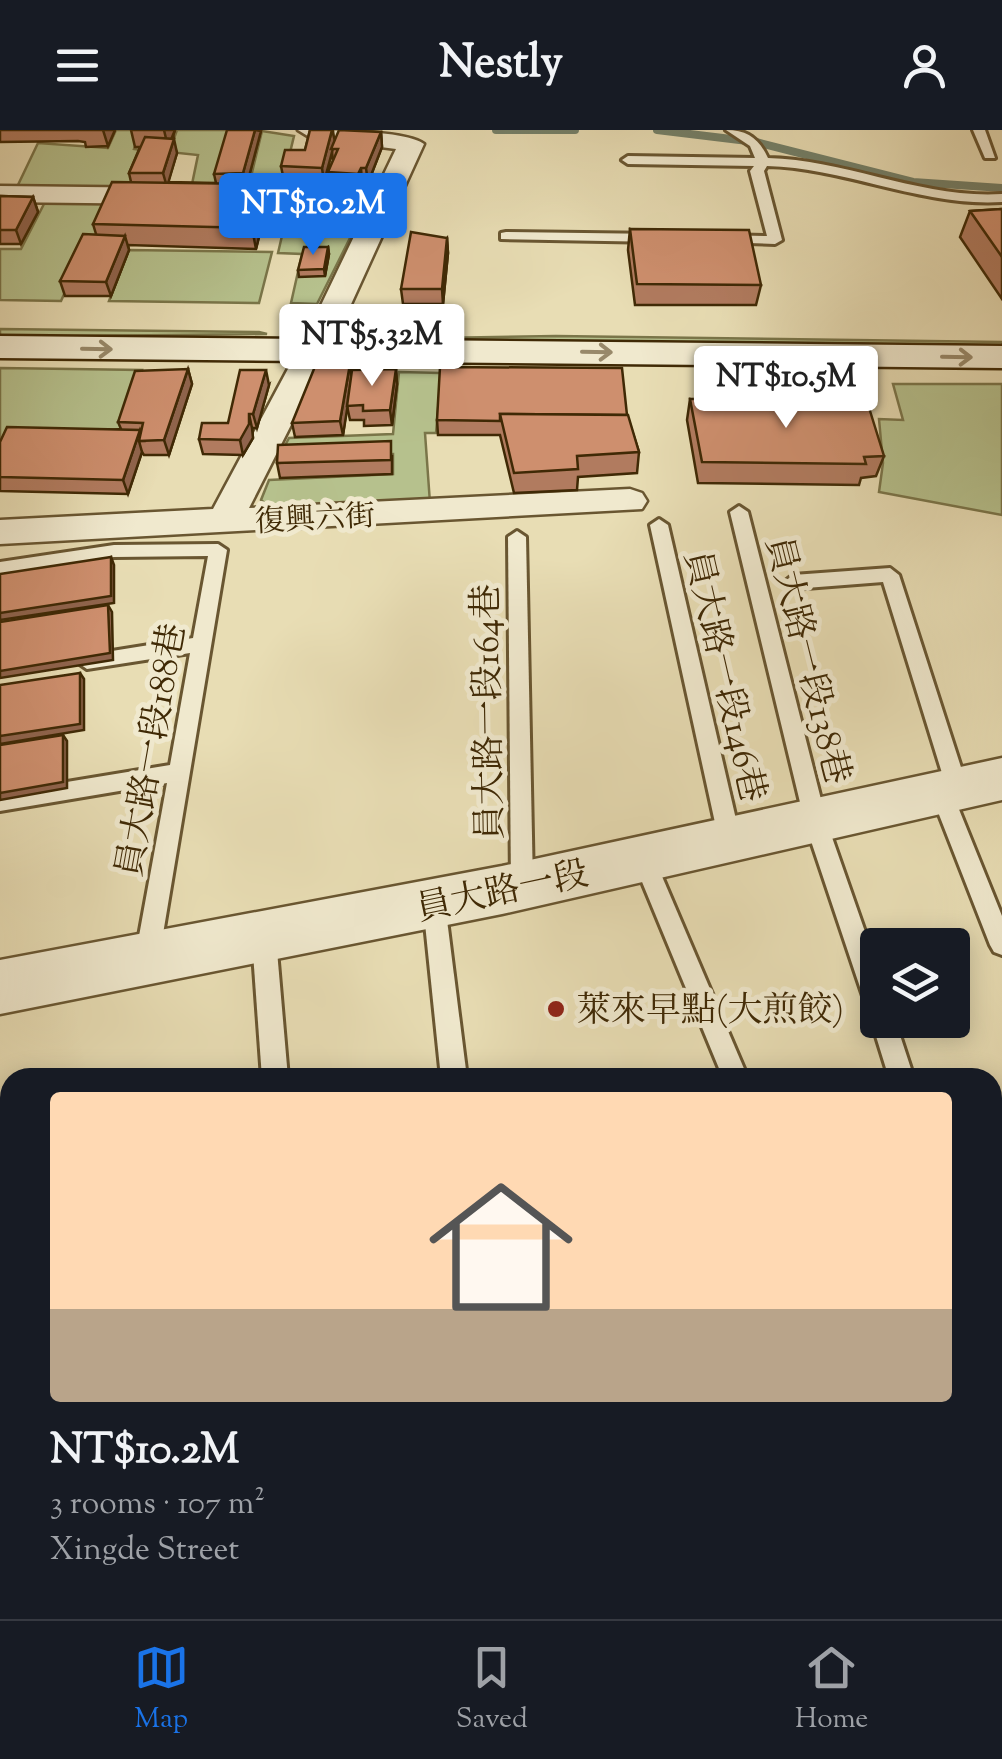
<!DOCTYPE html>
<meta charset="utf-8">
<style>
:root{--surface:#171b24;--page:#242831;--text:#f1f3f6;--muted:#9ea1a6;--line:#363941;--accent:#1a73e8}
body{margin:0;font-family:"Sorts Mill Goudy","Noto Serif TC",serif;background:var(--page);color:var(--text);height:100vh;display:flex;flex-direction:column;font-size:38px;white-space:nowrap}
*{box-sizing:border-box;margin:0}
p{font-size:32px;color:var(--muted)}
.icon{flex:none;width:55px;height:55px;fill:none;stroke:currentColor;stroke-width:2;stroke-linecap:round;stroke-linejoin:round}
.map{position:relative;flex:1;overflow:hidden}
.drawer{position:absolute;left:0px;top:938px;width:1002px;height:552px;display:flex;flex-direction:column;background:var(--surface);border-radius:30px 30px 0 0;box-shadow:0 5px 25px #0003}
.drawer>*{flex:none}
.tools{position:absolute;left:860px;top:798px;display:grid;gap:20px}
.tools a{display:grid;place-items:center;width:110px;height:110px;border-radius:10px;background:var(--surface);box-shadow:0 5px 25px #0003;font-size:50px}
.price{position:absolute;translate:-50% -85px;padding:0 22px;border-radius:10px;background:#fff;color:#222;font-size:32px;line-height:65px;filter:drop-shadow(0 2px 5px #0008)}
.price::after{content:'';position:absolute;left:50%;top:60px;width:30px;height:22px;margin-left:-15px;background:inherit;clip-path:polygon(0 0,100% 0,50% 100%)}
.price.active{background:var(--accent);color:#fff}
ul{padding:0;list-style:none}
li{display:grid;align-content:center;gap:20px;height:530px;padding:0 50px}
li+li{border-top:2px solid var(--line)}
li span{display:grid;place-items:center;height:310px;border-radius:10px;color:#555}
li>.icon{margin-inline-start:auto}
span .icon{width:180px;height:180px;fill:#fffc;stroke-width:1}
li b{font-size:42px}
header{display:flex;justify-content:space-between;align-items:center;height:130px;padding:0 50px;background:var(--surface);font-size:45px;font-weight:800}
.dock{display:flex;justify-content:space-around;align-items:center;height:140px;border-top:2px solid var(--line);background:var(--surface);font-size:28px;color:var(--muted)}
.dock a{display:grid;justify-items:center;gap:5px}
.dock .active{color:var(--accent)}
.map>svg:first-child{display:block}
.green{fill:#b6c18d;stroke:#7a7549;stroke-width:2.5}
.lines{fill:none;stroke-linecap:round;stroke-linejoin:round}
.stream{stroke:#74816a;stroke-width:8}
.service-casing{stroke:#695631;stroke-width:6}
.minor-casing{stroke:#695631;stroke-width:5}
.tertiary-casing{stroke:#695631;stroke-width:5}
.secondary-casing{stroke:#3f2905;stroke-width:5}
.service{fill:#f0e9ce;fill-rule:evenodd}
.minor{fill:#f0e9ce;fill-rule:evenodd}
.tertiary{fill:#f0e9ce;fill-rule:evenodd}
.secondary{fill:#f0e9ce;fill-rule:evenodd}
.wall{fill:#b17b5f;stroke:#3f2905;stroke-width:2.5}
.shaded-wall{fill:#90644d;stroke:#3f2905;stroke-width:2.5}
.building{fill:#ce8f6e;stroke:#3f2905;stroke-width:2.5}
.oneway{stroke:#98896a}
.poi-dot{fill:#8f2418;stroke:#f0e9ce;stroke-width:4}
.labels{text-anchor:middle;stroke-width:10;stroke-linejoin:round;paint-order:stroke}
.far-street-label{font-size:30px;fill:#3f2905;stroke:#f0e9ce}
.street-label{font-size:35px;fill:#3f2905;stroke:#f0e9ce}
.poi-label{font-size:35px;fill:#3f2905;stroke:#f0e9ce;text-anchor:start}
</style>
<header><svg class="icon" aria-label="menu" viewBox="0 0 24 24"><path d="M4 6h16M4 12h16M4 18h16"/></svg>Nestly<svg class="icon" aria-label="person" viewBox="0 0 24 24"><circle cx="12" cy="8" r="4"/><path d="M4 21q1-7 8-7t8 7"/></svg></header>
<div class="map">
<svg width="1002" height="1489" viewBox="0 0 1002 1489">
<rect width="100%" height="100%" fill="#e8ddb4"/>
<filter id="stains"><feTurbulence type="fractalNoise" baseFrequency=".002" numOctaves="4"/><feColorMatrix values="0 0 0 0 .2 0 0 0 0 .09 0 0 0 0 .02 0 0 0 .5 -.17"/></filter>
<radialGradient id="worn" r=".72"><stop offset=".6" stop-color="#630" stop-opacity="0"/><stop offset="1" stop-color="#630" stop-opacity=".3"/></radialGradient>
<g class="green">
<polygon points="116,0 141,0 134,19 148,21 132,58 17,57 38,13 108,18"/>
<polygon points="177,0 233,0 216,59 191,59 198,25 169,22"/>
<polygon points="262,1 294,6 281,60 248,59"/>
<polygon points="45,72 117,73 96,119 84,120 61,171 0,170 0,119 21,119"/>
<polygon points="285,93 356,96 317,174 291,173 302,124 278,123"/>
<polygon points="129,120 272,122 259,173 109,171"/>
<polygon points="0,199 259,202 267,204 0,207"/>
<polygon points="556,206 1002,212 1002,218 378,209"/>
<polygon points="0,238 142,240 120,307 0,334"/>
<polygon points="399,242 441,243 436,303 425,303 430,373 274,381 261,370 269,350 393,344 393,324 278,329 289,308 393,304"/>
<polygon points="893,254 1002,254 1002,385 879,362 883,333 879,289 903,290"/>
</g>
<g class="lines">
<g class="stream">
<polyline points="496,0 575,0"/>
<polyline points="657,0 756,12 913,52 1002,58"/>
</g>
<g class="service-casing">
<g id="service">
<path d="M726 0C748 0 759 9 768 28 847 30 923 69 1002 64V72C923 77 846 38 767 36L764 41 782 110 775 114 717 112 715 109 722 105 767 106 750 41 754 36 628 34 622 30 628 26 755 28 750 16Z"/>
<polygon points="973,0 985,0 995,28 985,28"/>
<polygon points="506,102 660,104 667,108 660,112 501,109 501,103"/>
<polygon points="739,376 748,382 827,693 878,839 878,890 895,890 914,948 889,948 871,890 873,884 866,875 805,693 730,382"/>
<polygon points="659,389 668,395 741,711 738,718 722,718 719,711 650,395"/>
<polygon points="517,401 526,407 533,756 530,763 522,766 514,763 511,756 508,407"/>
<polygon points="218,414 227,420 159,828 155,836 147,839 139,836 135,828 167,653 0,681 0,663 170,635 190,523 87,539 77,532 87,525 193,508 208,426 114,427 0,444 0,432 114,415"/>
<polygon points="890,438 899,445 968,659 965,665 954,667 1002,786 1002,825 994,822 990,815 931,664 934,658 946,656 883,452 793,459 784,452 793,445"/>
<polygon points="644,721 652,723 655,730 748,948 723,948 633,730 636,723"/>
<polygon points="434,764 442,767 445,774 467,948 441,948 423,774 426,767"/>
<polygon points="264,799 272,802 276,809 288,948 262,948 252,809 256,802"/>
<polygon points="853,1480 885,1480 887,1489 855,1489"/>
</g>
</g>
<g class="minor-casing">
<g id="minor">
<path d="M298 0C326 0 406 0 424 14L342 194 249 378 630 359 642 363 647 371 642 379 0 414V390L213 379 312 194 396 19 311 8Z"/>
<polygon points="0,56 349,60 362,68 349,76 0,72"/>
</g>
</g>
<g class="tertiary-casing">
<polygon id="tertiary" points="1002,628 1002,670 502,784 0,884 0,830 502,736"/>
</g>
<g class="secondary-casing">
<polygon id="secondary" points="0,206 1002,216 1002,238 0,228"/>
</g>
<use href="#service" class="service"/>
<use href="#minor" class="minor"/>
<use href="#tertiary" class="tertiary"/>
<use href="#secondary" class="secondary"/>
</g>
<g class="wall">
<polygon points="0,0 115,0 108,16 86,17 85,12 78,11 0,12"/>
<polygon points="131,0 175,0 172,9 177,23 168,52 216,53 214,44 261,0 247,53 267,74 256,119 128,115 129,120 111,166 65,166 60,151 96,104 93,94 131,52 129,43 140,17 135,17"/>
<polygon points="310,0 333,0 334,13 381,2 382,17 368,53 362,52 359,59 330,57 328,42 333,31 332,22 324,52 284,51 281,36 305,20"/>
<polygon points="0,66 33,67 38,82 21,114 0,114"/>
<polygon points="284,78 364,82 356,96 286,92"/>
<polygon points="1002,79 1002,169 960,107 970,81"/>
<polygon points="630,99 761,155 756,175 635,175 628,120"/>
<polygon points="447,108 448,123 443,174 403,174 401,159"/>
<polygon points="328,117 329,124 325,146 299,147 298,140"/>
<polygon points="350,234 352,247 396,239 397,254 392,295 364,296 364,290 350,290 347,276 343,305 295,307 292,293"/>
<polygon points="188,239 192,254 169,325 144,325 142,322 128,364 0,361 0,312 121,299 118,292"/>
<polygon points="269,255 257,298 252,298 253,308 243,325 203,324 199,309 228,293"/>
<polygon points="690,269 884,326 876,346 861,348 859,355 698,353 687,290"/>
<polygon points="627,285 639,322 637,343 578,347 577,360 514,363 500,305 438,305 437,290"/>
<polygon points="392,326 392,344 280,348 277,333"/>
</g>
<g class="shaded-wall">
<polygon points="103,0 115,0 108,16"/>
<polygon points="164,0 175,0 168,17"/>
<polygon points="255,0 261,1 246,58 243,43"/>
<polygon points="332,0 335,11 324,52 322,38"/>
<polygon points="381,2 382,17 368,53 366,38"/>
<polygon points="174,9 177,23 167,57 163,43"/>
<polygon points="361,38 362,52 359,59 358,44"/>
<polygon points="263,54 267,74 256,119 252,98"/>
<polygon points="33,67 38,82 21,114 16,100"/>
<polygon points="362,67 364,82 356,96 355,81"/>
<polygon points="125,106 129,120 111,166 106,152"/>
<polygon points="447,108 448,123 443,174 442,159"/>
<polygon points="328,117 329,124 325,146 324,139"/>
<polygon points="350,234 352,249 343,305 340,291"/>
<polygon points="188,239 192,254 169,325 164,310"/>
<polygon points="396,239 397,254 392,295 390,280"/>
<polygon points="266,240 269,255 257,298 253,284"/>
<polygon points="249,284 252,298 253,308 243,325 240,310"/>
<polygon points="140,300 144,311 139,311 142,322 128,364 123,350"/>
<polygon points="111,427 114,435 114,473 0,490 0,483"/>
<polygon points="108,475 112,482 113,530 0,548 0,541"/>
<polygon points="80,543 84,549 84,600 0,614 0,606"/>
<polygon points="63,605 67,611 67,658 0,670 0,663"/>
</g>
<g class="building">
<polygon points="227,0 255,0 243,43 214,44"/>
<polygon points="310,0 332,0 322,38 281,36 285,20 305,20"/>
<polygon points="339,0 381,2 366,38 361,38 358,44 328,42 338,19 331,19"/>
<polygon points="145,7 174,9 163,43 129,43"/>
<polygon points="112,52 263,54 252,98 93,94"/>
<polygon points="288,60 352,61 362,67 355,81 284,78"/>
<polygon points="0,66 33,67 16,100 0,100"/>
<polygon points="1002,79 1002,127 970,81"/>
<polygon points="630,99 749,100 761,155 637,154"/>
<polygon points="411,102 447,108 442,159 401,159"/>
<polygon points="83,104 125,106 106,152 60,151"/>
<polygon points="304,117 328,117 324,139 298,140"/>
<polygon points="316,234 350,234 340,291 292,293"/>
<polygon points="440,237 622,238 627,285 500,284 500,291 437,290"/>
<polygon points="188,239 164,310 139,311 143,293 118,292 135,241"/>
<polygon points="396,239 390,280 363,281 363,275 347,276 352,240"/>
<polygon points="240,240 266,240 253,284 249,284 249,294 240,310 199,309 202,293 228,293"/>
<polygon points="866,268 884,326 864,327 866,334 702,332 690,269"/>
<polygon points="500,284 628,285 639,322 577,326 578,339 514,343"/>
<polygon points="7,297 140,300 123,350 0,347 0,312"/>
<polygon points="391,311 391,330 277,333 278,315"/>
<polygon points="111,427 111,466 0,483 0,444"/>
<polygon points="108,475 110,523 0,541 0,492"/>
<polygon points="80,543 80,594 0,606 0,555"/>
<polygon points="63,605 63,652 0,663 0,615"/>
</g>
<defs><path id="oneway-shaft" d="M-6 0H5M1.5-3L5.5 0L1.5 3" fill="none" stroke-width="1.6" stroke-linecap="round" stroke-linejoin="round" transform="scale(2.5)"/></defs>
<g class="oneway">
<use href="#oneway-shaft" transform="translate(97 219) rotate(1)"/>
<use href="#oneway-shaft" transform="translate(597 222) rotate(1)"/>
<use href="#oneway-shaft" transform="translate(957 227) rotate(1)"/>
</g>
<circle class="poi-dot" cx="556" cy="879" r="10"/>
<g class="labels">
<g class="far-street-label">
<text transform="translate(315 388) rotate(-3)" y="10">復興六街</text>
</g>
<g class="street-label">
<text transform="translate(809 530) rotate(76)" y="12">員大路一段138巷</text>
<text transform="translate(726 546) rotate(77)" y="12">員大路一段146巷</text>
<text transform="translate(487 582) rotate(-91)" y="12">員大路一段164巷</text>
<text transform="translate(150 620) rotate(-80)" y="12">員大路一段188巷</text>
<text transform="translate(502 760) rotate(-12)" y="12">員大路一段</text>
</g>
<g class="poi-label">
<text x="576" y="891">萊來早點(大煎餃)</text>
</g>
</g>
<rect width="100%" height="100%" filter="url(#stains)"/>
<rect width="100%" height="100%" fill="url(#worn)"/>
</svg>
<div class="tools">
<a><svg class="icon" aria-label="layers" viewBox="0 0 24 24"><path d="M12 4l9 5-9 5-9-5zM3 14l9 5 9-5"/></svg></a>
</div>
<b class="price active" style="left:313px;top:128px">NT$10.2M</b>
<b class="price" style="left:372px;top:259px">NT$5.32M</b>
<b class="price" style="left:786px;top:301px">NT$10.5M</b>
<section class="drawer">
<ul>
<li><span style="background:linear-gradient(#ffd9b3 70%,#b9a48a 0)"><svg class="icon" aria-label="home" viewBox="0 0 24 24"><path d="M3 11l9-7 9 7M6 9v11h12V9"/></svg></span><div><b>NT$10.2M</b><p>3 rooms · 107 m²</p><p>Xingde Street</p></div></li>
</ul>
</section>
</div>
<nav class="dock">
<a class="active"><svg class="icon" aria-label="map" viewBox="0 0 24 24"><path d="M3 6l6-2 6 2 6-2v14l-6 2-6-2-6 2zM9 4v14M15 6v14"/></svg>Map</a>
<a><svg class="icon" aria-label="saved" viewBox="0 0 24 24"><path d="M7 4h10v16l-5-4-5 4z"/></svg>Saved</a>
<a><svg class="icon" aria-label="home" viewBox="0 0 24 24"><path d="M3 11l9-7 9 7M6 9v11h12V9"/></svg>Home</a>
</nav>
